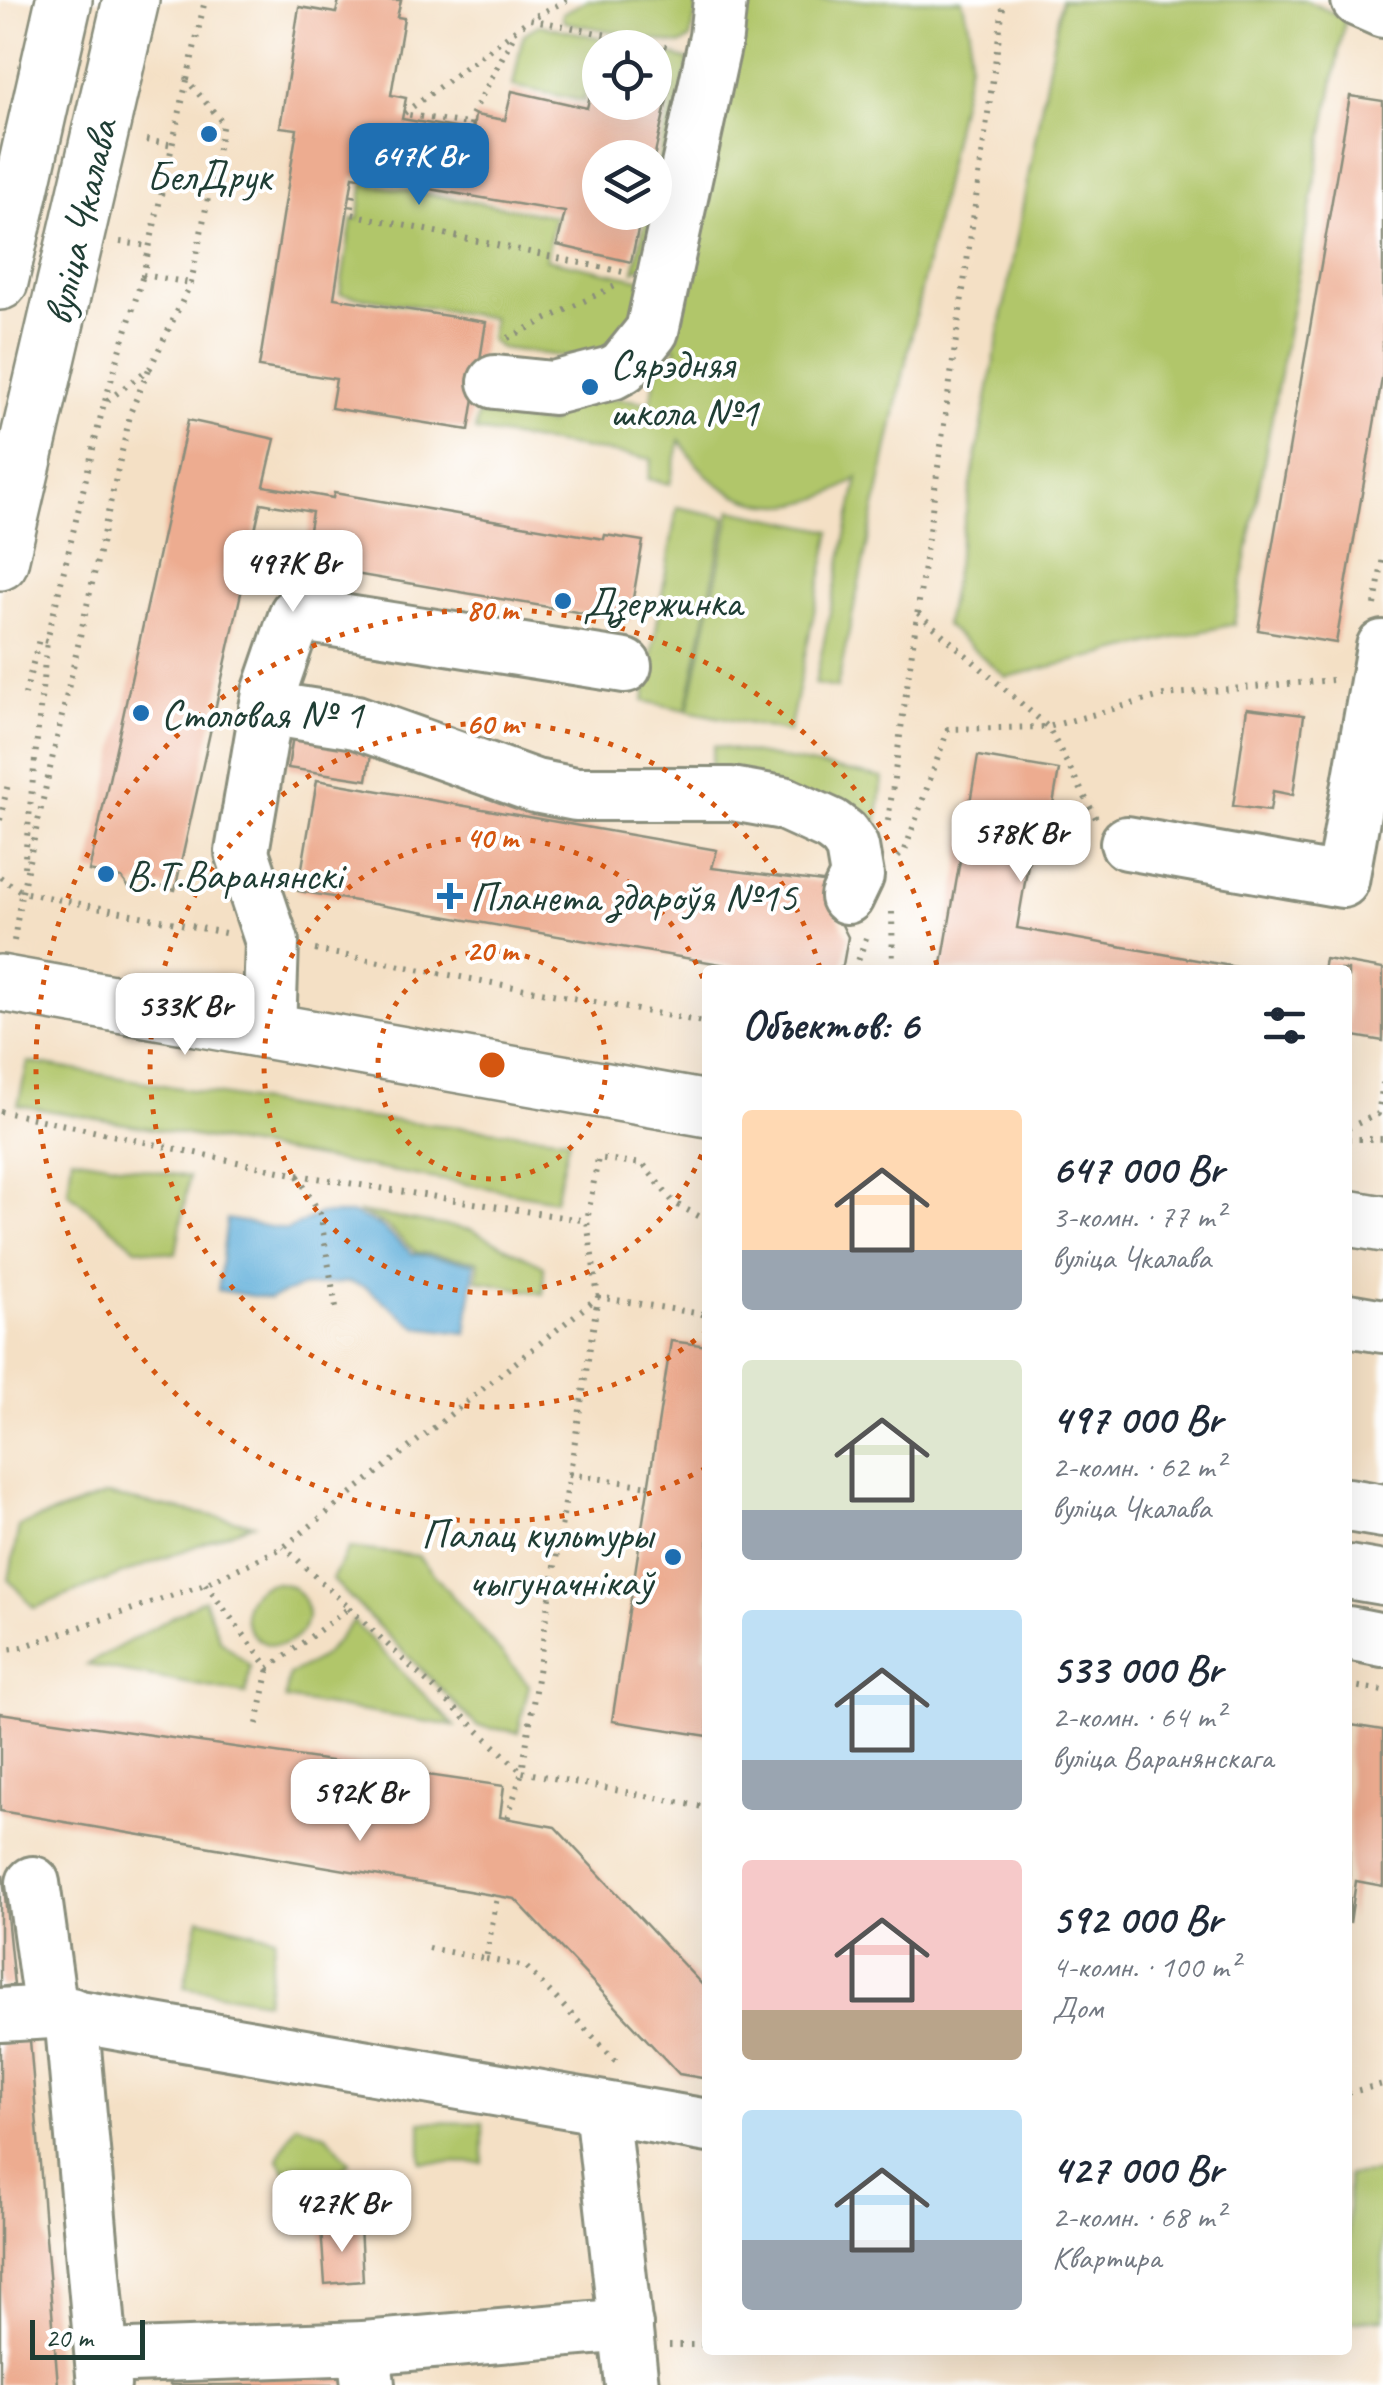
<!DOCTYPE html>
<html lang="ru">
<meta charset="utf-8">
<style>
:root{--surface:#fff;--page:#f6f6f7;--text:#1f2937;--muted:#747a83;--accent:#1f6fb2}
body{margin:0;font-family:Caveat,sans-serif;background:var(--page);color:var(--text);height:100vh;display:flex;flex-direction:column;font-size:38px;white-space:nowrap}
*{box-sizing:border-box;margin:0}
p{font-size:32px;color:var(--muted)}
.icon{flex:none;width:55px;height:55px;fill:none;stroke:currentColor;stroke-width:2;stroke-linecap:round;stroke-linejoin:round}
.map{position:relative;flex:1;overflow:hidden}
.drawer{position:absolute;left:702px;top:965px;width:650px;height:1390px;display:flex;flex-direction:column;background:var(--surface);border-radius:10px;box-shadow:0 10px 40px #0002}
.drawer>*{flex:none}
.controls{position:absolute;left:582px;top:30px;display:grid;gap:20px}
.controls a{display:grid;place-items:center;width:90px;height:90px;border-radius:50%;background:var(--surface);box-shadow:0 10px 40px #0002;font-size:50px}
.scale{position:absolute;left:30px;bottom:25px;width:115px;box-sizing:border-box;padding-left:10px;border:5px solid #1f3d34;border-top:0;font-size:28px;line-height:35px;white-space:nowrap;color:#1f3d34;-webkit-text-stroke:8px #fff;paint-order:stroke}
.price{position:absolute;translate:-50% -85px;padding:0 22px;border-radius:20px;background:#fff;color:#222;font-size:32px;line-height:65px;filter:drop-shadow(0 2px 5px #0008)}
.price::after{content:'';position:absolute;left:50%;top:60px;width:30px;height:22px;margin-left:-15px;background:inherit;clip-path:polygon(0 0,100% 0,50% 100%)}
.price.selected{background:var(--accent);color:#fff}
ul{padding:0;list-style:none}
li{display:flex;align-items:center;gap:30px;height:250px;padding:0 40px}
li span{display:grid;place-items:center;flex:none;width:280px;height:200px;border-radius:10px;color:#555}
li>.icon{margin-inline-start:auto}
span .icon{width:120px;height:120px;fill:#fffc;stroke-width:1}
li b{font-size:42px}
h2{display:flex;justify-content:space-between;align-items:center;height:120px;padding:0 40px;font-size:42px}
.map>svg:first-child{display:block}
.green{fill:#b1c66a;stroke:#68824f;stroke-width:2.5}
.water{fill:#60afda;stroke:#407687;stroke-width:2.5}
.building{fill:#edac90}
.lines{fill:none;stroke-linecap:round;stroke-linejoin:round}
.minor-casing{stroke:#8a8e7c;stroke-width:58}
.major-casing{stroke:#8a8e7c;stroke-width:60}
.path{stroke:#8a8e7c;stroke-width:6;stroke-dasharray:2.5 8;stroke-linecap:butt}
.minor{stroke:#fff;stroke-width:52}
.major{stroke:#fff;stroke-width:55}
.ring{fill:none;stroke:#d45610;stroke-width:5;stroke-dasharray:5 10}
.poi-dot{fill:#1f6fb2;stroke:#fff;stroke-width:4}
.labels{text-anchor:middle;stroke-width:8;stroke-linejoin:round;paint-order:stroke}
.poi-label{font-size:42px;fill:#1f3d34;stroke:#fff;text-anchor:start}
.street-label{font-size:42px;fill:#1f3d34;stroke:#fff}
.centre{fill:#d45610;stroke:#fff;stroke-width:5}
.ring-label{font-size:30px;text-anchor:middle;font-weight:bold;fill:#d45610;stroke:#fff;stroke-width:8;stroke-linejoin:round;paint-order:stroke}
</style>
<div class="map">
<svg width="1383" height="2385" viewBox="0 0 1383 2385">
<rect width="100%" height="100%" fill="#fff"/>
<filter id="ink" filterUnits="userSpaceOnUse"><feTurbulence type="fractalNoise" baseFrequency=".01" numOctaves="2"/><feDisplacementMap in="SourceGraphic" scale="20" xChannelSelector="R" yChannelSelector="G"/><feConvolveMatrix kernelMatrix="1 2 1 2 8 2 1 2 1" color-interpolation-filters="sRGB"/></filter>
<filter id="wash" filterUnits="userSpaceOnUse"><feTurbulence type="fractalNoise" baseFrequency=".0048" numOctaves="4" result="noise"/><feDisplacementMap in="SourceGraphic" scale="40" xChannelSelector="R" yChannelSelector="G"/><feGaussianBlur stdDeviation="2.25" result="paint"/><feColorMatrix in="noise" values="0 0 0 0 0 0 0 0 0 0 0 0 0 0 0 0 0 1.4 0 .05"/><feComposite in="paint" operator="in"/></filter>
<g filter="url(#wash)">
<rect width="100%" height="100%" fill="#f4e0c5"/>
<g class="green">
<polygon points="588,0 699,0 690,39 680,45 565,22 562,18 563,13"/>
<path d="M730 0H962L970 29 969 63 837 688 815 684 858 478C791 524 722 511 680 440L670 484 648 479 652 459 475 431 478 414 550 424C567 385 617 399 650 403L661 353 674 355 676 347 663 343Z"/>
<polygon points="1061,0 1304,0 1345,18 1234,624 1006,677 945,625"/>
<polygon points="539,25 540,25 644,47 600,48 600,71 591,70 584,101 513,86 523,34"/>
<polygon points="655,50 689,60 648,264 634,271 647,213 655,212 655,175 674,87 655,83"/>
<polygon points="364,183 555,216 546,259 644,280 635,324 589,360 500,348 490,340 493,318 340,294 352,219 358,219"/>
<polygon points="677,507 726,517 686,710 644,701"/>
<polygon points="731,510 831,531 789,732 688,711"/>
<polygon points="714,746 883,778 876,833 852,829 708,784"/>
<polygon points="28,1062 337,1115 569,1138 555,1200 18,1105"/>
<polygon points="72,1157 189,1177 176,1254 136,1248 68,1192"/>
<polygon points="358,1212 472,1230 544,1266 543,1294 477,1280 479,1261 416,1252 384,1224"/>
<polygon points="106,1495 253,1524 34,1608 9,1580 19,1526"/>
<polygon points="349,1548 418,1556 529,1685 518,1732 477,1726 332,1579"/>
<circle cx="276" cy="1614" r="31"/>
<polygon points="204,1599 220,1640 250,1666 246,1694 87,1665"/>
<polygon points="353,1621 454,1726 285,1699 289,1675 324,1656"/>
<polygon points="199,1918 275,1937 266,2001 184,1987"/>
<polygon points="421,2122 483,2123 483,2163 421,2162"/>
<polygon points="296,2124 327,2135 350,2163 304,2202 278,2159"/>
<polygon points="1383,2172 1383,2319 1348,2322 1348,2175"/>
</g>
<polygon class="water" points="320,1214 354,1214 380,1226 413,1254 475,1263 466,1333 417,1327 365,1287 348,1282 301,1287 269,1299 218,1290 227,1219 287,1230"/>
<g id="blocks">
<g class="building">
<polygon points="339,0 401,0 397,17 404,18 391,95 406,98 402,119 473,131 475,115 505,120 512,91 587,108 595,75 600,76 600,102 655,102 655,88 669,91 654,158 600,158 600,212 642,212 631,262 557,245 565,212 353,176 334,298 486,322 469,430 331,408 336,379 259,367 297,129 280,127 299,7 336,13"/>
<polygon points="1350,96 1383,101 1383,373 1336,643 1258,630"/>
<polygon points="188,420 275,439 264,486 333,498 334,493 604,539 605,535 643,541 629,621 303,565 312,512 261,503 175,890 141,882 130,889 122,878 89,871"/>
<polygon points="1247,708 1304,715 1293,795 1273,791 1270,811 1233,806"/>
<polygon points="294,729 373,741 367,780 288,768"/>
<polygon points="978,756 1059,770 1044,855 1030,853 1017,928 1253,970 941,970"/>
<polygon points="317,780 717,850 712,868 839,884 836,913 848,937 843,965 838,970 755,970 298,891"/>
<polygon points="1325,959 1383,969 1383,1041 1348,1035 1348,970 1323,970"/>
<polygon points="671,1341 708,1346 708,1627 703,1656 708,1657 708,1736 612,1721"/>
<polygon points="0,1713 504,1786 500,1817 555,1827 708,1991 708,2079 679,2074 515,1899 0,1811"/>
<polygon points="1351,1725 1383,1730 1383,1886 1356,1881 1350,1923 1348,1746"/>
<polygon points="0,1876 3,1876 14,1985 0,1987"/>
<polygon points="30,2040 58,2385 0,2385 0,2043"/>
<polygon points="360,2226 363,2281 325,2284 321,2228"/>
<polygon points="347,2363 350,2385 170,2385 170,2382"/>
</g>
</g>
</g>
<g filter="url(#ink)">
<use href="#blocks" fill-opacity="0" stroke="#8a8e7c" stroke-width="2.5"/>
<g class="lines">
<g class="minor-casing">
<g id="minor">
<polyline points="1358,0 1383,11"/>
<polyline points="495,382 553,388 612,373 623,367 652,331 716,37 720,0"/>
<polyline points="266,708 356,722 535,786 576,794 732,794 783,803 831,825 843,834 852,847 857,876 847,897"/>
<polyline points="1127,843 1342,881 1383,647"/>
<polyline points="269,1030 272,942 242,852 269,693 296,614 625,666"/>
<polyline points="1348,1320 1383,1326"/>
<polyline points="1348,1505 1383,1511"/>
<polyline points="1348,1572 1383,1578"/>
<polyline points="1348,1633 1383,1640"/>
<polyline points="33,1883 51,2012 708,2126"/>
<polyline points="71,2014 104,2385"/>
<polyline points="0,2015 51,2012"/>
<polyline points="601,2108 632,2385"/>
<polyline points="102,2357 364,2348"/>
<polyline points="368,2385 364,2348 626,2325"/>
</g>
</g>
<g class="major-casing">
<g id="major">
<polyline points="0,282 64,0"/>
<polyline points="0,562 131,0"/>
<polyline points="0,983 708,1109"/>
<polyline points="1348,1218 1383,1224"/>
</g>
</g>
<g class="path">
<polyline points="567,0 530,19 670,48"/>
<polyline points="187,80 143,275 191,283"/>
<polyline points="471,125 472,115 516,31"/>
<polyline points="474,125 403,114 530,19"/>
<polyline points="146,140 173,145"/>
<polyline points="354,195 351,214 623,272"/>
<polyline points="120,242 149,246"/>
<polyline points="508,338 619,284"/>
<polyline points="105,401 143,275"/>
<polyline points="1375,605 1383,557"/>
<polyline points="918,613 1048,727 1096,818"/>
<polyline points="25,695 39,639 47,641 104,403 150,368 191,283 223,123 187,80 205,0"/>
<polyline points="0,820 9,779"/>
<polyline points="888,821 1004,0"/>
<polyline points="898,857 905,850 948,729 1048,727 1164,695 1332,680"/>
<polyline points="24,867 47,641"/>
<polyline points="0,877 22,892 225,933"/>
<polyline points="22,892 125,438 131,411 149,369"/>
<polyline points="892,912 893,970"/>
<polyline points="14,941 22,889"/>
<polyline points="315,950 708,1023"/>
<polyline points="855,970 866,938"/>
<polyline points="0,1111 298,1175 587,1221"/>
<polyline points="1348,1128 1378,1114 1383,1083"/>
<polyline points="1348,1139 1383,1139"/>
<polyline points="298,1176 320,1214 336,1308"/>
<polyline points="708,1221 674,1203 643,1164 598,1158 587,1221 598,1297 522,1772 708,1808"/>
<polyline points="569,1474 649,1486"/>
<polyline points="205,1584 269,1668 349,1608 284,1547"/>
<polyline points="349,1608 522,1772 507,1819"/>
<polyline points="0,1650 22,1647 205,1584 284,1547 598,1297 708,1315"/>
<polyline points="1348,1685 1383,1691"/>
<polyline points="257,1724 269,1668"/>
<polyline points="428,1948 486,1959 497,1897"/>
<polyline points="486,1959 526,1967 619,2064"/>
<polyline points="1348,2093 1383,2084"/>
<polyline points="669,2345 708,2345"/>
</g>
<use href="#minor" class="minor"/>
<use href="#major" class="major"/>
</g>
</g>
<g class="ring">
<circle cx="492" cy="1065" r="114"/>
<path d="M707 1141A228 228 0 1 1 707 989"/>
<path d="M707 1331A342 342 0 1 1 820 968"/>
<path d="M706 1468A456 456 0 1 1 937 966"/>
</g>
<g class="poi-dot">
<circle cx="209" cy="134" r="10"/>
<circle cx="590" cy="387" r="10"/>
<circle cx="563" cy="601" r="10"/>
<circle cx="141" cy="713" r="10"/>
<circle cx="106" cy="874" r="10"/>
<path d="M445 881h10v10h10v10h-10v10h-10v-10h-10v-10h10z"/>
<circle cx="673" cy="1557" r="10"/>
</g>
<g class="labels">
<g class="poi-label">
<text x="209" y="190" text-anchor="middle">БелДрук</text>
<text x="610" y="378">Сярэдняя<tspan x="610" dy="48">школа №1</tspan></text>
<text x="583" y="616">Дзержинка</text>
<text x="161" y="728">Столовая № 1</text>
<text x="126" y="889">В.Т.Варанянскі</text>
<text x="470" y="911">Планета здароўя №15</text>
<text x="653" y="1548" text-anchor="end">Палац культуры<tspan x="653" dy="48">чыгуначнікаў</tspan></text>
</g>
<g class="street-label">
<text transform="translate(79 222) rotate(-77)" y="15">вуліца Чкалава</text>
</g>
</g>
<circle cx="492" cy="1065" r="15" class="centre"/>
<g class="ring-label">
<text x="492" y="620">80 m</text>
<text x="492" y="734">60 m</text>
<text x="492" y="848">40 m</text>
<text x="492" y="961">20 m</text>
</g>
</svg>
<div class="controls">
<a><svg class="icon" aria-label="locate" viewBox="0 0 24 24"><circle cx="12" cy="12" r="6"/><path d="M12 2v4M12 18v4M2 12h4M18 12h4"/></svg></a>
<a><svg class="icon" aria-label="layers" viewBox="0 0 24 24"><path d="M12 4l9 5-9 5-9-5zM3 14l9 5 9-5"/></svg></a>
</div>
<div class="scale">20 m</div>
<b class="price selected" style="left:419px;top:208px">647K Br</b>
<b class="price" style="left:293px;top:615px">497K Br</b>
<b class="price" style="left:1021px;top:885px">578K Br</b>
<b class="price" style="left:185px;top:1058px">533K Br</b>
<b class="price" style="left:360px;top:1844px">592K Br</b>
<b class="price" style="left:342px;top:2255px">427K Br</b>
<section class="drawer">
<h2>Объектов: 6<svg class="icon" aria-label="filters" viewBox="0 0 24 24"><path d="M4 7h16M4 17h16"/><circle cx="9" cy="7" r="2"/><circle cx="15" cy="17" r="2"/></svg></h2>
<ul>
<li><span style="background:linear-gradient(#ffd9b3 70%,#9aa5b1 0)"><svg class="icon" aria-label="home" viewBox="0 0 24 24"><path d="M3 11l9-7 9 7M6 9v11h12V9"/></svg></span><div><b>647 000 Br</b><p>3-комн. · 77 m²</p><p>вуліца Чкалава</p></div></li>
<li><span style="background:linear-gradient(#dfe7d0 75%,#9aa5b1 0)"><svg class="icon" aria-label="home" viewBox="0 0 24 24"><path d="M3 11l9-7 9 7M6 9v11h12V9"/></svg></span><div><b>497 000 Br</b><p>2-комн. · 62 m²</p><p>вуліца Чкалава</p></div></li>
<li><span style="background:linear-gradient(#bfe0f5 75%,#9aa5b1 0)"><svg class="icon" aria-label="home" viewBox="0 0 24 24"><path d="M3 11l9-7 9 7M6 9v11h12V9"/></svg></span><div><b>533 000 Br</b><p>2-комн. · 64 m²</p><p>вуліца Варанянскага</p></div></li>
<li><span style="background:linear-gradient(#f6c9c9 75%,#b9a48a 0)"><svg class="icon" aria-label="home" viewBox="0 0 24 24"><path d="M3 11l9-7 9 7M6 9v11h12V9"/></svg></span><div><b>592 000 Br</b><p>4-комн. · 100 m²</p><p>Дом</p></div></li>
<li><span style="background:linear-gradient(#bfe0f5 65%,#9aa5b1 0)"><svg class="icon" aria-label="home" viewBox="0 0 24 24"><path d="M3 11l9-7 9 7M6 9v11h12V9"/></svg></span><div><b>427 000 Br</b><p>2-комн. · 68 m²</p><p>Квартира</p></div></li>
</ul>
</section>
</div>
